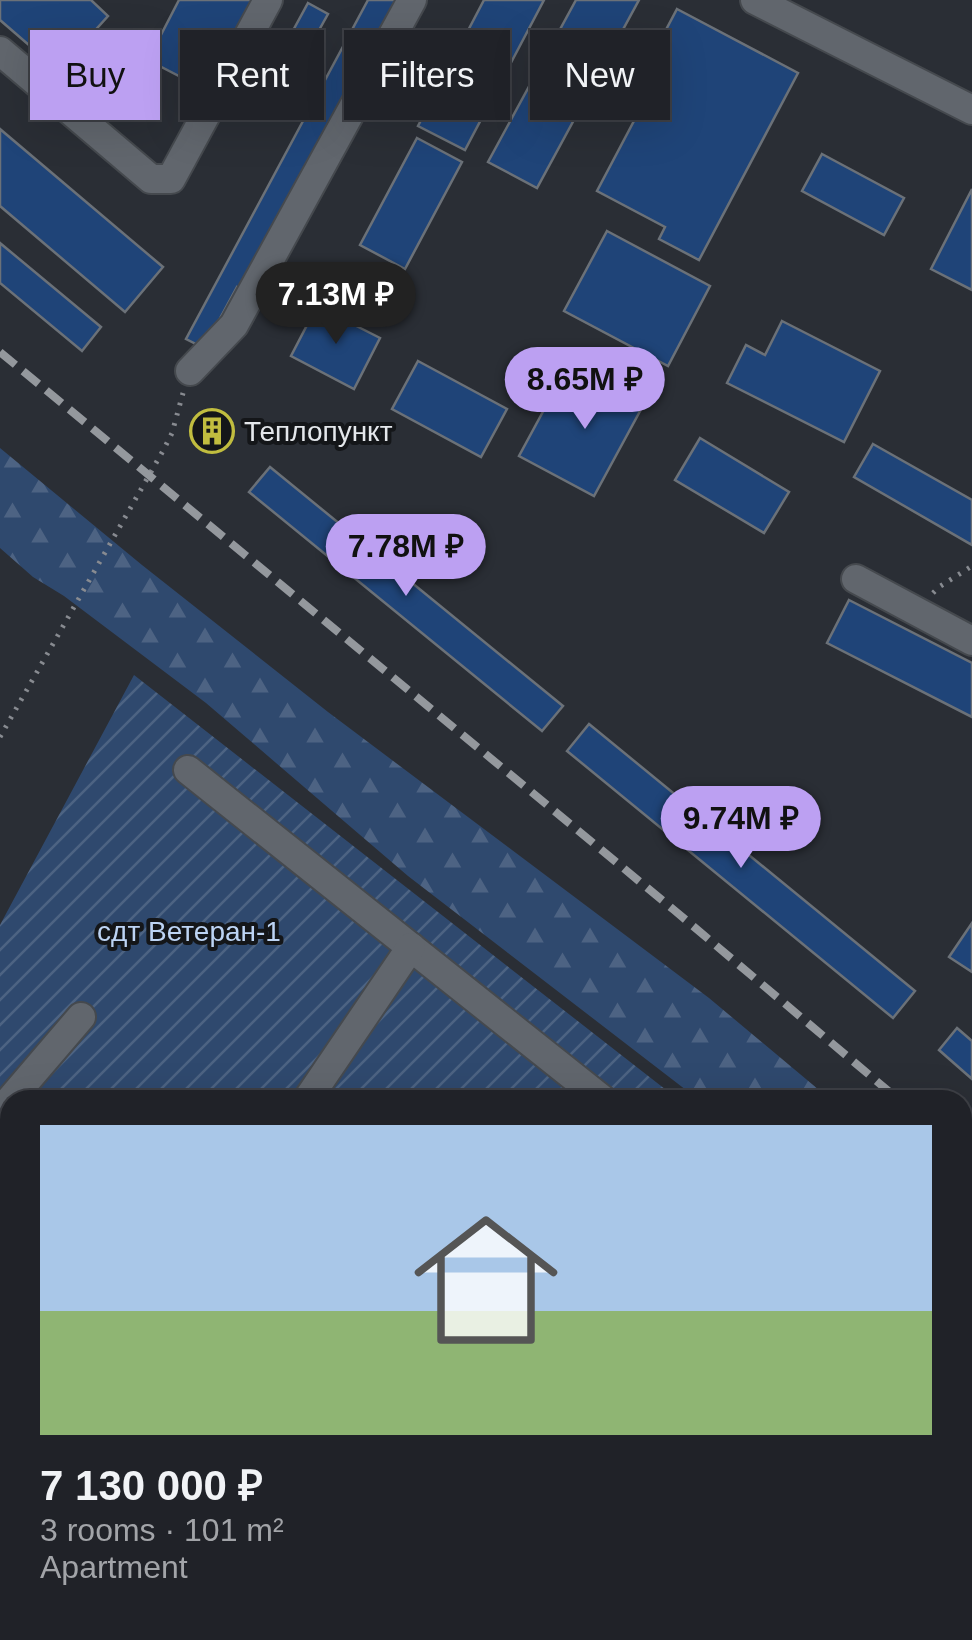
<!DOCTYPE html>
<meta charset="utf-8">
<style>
:root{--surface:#202228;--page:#282a30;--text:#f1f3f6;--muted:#a2a4a8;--line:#3d3f45;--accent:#bca0f2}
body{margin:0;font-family:Arial,sans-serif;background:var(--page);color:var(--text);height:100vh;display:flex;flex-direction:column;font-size:38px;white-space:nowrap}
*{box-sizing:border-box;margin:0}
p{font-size:32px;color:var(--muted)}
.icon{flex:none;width:55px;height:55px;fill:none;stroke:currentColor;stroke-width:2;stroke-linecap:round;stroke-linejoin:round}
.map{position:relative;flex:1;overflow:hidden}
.drawer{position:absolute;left:0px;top:1090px;width:972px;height:550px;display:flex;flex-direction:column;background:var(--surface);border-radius:30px 30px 0 0;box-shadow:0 10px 40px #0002,0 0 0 2px var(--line)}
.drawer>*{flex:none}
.guide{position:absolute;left:30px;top:30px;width:912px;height:90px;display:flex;gap:20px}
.price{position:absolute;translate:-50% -85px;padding:0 22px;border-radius:35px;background:var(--accent);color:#111;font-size:32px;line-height:65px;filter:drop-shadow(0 2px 5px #0008)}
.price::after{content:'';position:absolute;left:50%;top:60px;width:30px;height:22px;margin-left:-15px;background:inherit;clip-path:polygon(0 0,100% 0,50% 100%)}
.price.active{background:#222;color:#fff}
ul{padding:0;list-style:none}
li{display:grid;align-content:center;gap:20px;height:530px;padding:0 40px}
li span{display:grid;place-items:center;height:310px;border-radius:0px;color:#555}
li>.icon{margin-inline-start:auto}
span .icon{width:180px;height:180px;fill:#fffc;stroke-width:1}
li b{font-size:42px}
.pill{padding:0 35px;border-radius:0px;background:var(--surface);box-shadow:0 10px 40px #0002,0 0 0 2px var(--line);font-size:35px;line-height:90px}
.pill.active{background:var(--accent);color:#111}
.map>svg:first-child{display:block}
.forest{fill:url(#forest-firs)}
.garden{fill:url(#garden-furrows)}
.building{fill:#1f4478;stroke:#6b7178;stroke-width:2.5}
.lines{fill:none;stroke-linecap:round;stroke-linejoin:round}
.minor-casing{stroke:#45494e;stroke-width:32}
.path{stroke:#888b91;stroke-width:5;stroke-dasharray:2.5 8;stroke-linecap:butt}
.minor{stroke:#61666d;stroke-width:28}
.rail{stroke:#94989d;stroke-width:8;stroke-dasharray:20 10;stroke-linecap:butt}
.labels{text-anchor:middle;stroke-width:8;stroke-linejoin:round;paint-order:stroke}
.poi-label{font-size:28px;fill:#e4e7eb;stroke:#141619;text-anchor:start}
.park-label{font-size:28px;fill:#bdd4f4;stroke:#141619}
</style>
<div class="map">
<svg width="972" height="1640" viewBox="0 0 972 1640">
<defs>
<pattern id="forest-firs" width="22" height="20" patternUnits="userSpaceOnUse" patternTransform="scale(2.5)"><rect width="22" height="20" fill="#2f496e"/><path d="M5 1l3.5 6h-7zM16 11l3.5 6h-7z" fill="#4d6383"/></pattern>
<pattern id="garden-furrows" width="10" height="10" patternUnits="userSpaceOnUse" patternTransform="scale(2.5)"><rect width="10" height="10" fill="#2f496e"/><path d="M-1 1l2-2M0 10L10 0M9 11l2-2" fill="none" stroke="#4d6383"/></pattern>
</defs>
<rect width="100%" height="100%" fill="#2a2e35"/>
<polygon class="forest" points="0,448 142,565 328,712 709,998 831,1100 699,1100 408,876 206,703 64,596 33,577 0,548"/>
<g class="garden">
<polygon points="134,675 679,1100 10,1100 10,1544 0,1537 0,925"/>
<polygon points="138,1630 394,1630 387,1640 153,1640"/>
</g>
<g class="building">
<polygon points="0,0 91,0 108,16 71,57 42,32 30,46 0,20"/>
<polygon points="179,0 254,0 206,90 148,60"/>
<polygon points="368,0 402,0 246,292 237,287 204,348 186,339"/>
<polygon points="484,0 544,0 465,150 418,126"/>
<polygon points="576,0 639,0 537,188 488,162"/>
<polygon points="308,3 328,14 290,82 271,71"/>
<polygon points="677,9 798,73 699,260 659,239 665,227 597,191 645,100 632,94"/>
<polygon points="0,129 163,267 125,312 0,206"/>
<polygon points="417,138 462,162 405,269 360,245"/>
<polygon points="822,154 904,198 884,235 802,191"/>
<polygon points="972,189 972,290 931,269"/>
<polygon points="607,231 710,286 668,366 564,311"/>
<polygon points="0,243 101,327 82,351 0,283"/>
<polygon points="317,306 380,338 354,389 291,356"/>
<polygon points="782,321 880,371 844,442 727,383 746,345 765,355"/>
<polygon points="418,361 507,409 481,457 392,409"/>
<polygon points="616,370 652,389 594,496 519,456 558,384 597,405"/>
<polygon points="207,411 232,423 218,451 193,439"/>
<polygon points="700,438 789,492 764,533 675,480"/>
<polygon points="873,444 972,500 972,545 854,477"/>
<polygon points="270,467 563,706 542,731 249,492"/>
<polygon points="849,600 972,663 972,717 827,643"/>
<polygon points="589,724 915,991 893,1018 567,751"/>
<polygon points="972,923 972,972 949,957"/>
<polygon points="957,1028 972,1041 972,1079 939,1050"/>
<polygon points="645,1630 792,1630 811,1640 664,1640"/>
</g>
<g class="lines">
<g class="minor-casing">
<g id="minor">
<polyline points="755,0 972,110"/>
<polyline points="0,51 151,179 171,179 268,0"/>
<polyline points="190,371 234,325 412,0"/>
<polyline points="856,579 972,641"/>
<polyline points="188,770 603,1100"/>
<polyline points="10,1100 81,1017"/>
<polyline points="307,1100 411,947"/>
<polyline points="0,1524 10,1531"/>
<polyline points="0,1565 10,1549"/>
<polyline points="179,1630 196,1640"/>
<polyline points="373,1640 381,1630"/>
</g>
</g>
<g class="path">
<polyline points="933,593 939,587 972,566"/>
<polyline points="0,737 164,449 172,433 183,393"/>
</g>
<use href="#minor" class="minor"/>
<g class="rail">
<polyline points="0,352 674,910 899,1100"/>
<polyline points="962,1154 972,1162"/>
</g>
</g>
<defs>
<g id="building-ring" transform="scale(2.25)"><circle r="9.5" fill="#141619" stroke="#c1bd3f" stroke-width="1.5"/><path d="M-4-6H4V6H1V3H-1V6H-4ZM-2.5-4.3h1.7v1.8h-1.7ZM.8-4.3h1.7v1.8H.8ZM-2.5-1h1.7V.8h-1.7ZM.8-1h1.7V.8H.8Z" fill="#c1bd3f"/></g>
</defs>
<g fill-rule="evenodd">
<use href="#building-ring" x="212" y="431"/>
</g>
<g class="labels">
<g class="poi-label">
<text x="244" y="441">Теплопункт</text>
</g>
<g class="park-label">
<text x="189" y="941">сдт Ветеран-1</text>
</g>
</g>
</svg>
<b class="price active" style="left:336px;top:347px">7.13M ₽</b>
<b class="price" style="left:585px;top:432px">8.65M ₽</b>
<b class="price" style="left:406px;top:599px">7.78M ₽</b>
<b class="price" style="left:741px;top:871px">9.74M ₽</b>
<div class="guide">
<a class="pill active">Buy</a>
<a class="pill">Rent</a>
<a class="pill">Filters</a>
<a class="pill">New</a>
</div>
<section class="drawer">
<ul>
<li><span style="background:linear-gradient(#a9c7e8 60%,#8fb573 0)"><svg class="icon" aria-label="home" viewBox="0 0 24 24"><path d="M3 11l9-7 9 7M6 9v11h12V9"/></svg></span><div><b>7 130 000 ₽</b><p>3 rooms · 101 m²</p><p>Apartment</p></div></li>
</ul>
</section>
</div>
